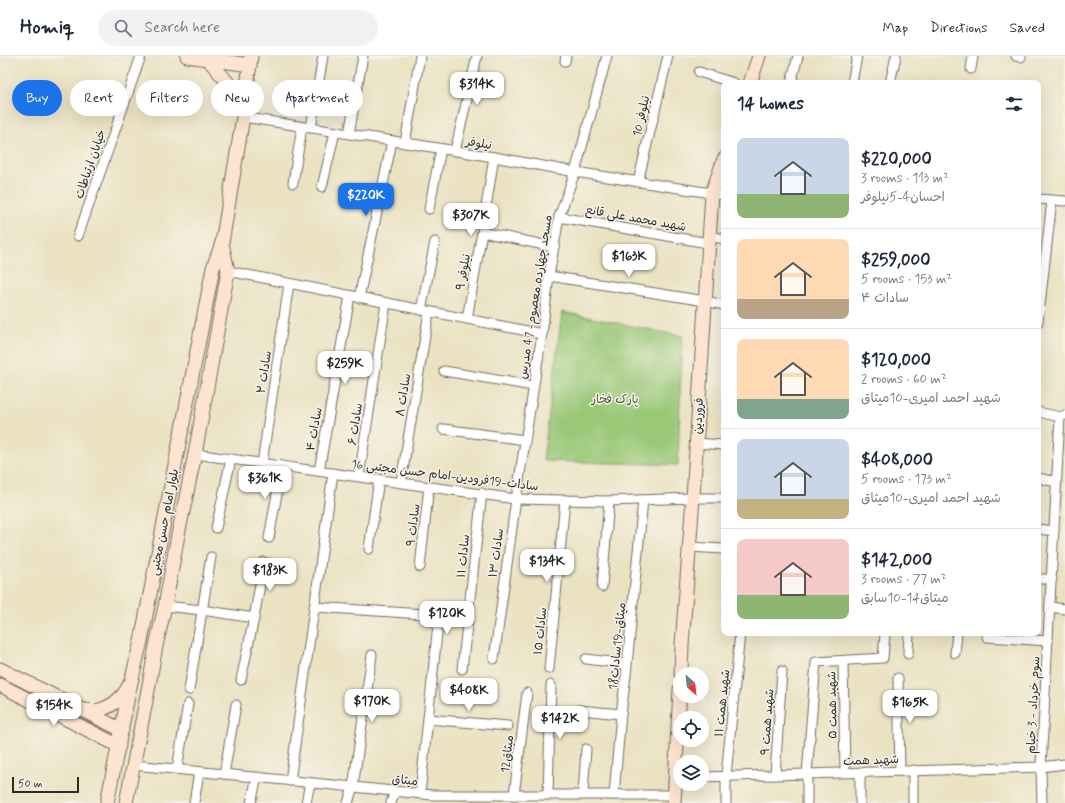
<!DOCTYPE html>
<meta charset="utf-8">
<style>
:root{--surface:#fff;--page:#f2f2f3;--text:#1f2937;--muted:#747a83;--line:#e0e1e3;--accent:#1a73e8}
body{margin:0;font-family:Mynerve,"Playpen Sans Arabic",sans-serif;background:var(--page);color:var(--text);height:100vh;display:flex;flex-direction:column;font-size:15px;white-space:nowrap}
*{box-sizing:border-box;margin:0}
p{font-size:13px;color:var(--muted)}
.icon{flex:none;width:22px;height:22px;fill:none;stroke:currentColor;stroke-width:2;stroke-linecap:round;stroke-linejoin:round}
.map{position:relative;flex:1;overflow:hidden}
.sheet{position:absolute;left:721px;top:24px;width:320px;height:556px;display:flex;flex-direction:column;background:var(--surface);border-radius:8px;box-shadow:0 4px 16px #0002}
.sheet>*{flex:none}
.top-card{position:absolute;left:12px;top:24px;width:380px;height:36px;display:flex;gap:8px}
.needle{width:26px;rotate:152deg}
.controls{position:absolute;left:673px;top:611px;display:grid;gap:8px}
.controls a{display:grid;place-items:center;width:36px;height:36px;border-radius:50%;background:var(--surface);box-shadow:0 4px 16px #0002;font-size:20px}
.scale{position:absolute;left:12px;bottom:10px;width:67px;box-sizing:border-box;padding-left:4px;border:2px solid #2b2b2b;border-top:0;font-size:11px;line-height:14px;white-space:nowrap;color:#2b2b2b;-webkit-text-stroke:3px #f7f3e8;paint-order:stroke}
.price{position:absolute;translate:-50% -34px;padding:0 9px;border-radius:8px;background:#fff;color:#222;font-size:13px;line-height:26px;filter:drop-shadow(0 1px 2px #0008)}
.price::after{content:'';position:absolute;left:50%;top:24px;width:12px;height:9px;margin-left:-6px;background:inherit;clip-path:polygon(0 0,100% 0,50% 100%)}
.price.on{background:var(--accent);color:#fff}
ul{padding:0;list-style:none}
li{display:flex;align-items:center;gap:12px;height:100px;padding:0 16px}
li+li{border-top:1px solid var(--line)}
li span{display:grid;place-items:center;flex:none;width:112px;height:80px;border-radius:8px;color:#555}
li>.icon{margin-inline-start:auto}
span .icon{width:48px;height:48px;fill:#fffc;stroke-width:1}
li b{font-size:17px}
h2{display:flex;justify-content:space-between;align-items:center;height:48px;padding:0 16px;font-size:17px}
.chip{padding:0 14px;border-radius:18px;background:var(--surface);box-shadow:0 4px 16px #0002;font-size:14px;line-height:36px}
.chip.on{background:var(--accent);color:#fff}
header{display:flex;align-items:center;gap:24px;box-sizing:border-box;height:56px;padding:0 20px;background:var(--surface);border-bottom:1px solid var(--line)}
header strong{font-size:19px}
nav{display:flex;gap:22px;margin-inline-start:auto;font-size:14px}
.search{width:280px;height:36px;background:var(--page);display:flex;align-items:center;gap:10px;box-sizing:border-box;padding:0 14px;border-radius:22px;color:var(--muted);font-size:15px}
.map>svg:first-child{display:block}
.green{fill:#99c877;stroke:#627a51}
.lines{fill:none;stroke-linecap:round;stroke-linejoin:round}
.street-casing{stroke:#6e6b60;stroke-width:11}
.secondary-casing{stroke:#6e6b60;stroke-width:15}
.street{stroke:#fff;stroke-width:9}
.secondary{stroke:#fde4d1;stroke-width:13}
.labels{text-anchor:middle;stroke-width:3;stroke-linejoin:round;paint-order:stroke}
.street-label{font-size:12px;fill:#2b2b2b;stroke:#f7f3e8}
.park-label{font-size:12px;fill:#4c5a42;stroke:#f7f3e8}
</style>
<header>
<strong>Homiq</strong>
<div class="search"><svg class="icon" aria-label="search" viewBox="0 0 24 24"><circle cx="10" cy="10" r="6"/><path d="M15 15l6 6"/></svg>Search here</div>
<nav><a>Map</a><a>Directions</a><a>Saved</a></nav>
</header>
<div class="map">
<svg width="1065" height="747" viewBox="0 0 1065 747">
<rect width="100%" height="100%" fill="#f7f3e8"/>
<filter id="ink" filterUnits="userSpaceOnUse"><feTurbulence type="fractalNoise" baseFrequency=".025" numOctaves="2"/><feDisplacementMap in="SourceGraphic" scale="8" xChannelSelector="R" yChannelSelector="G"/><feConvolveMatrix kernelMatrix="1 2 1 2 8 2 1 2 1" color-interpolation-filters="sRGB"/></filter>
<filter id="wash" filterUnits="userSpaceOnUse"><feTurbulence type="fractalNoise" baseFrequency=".012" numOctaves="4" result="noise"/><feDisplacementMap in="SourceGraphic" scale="16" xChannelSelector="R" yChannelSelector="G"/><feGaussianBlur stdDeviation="0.9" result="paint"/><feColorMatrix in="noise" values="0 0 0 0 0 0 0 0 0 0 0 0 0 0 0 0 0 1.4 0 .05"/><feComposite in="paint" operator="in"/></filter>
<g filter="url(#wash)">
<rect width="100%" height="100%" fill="#ebe2c2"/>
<polygon class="green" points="562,256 682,280 678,409 543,405"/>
</g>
<g filter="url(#ink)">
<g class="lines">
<g class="street-casing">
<g id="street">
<polyline points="1016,0 1021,1"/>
<polyline points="565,5 566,0"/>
<polyline points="971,13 973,0"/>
<polyline points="699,16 734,27"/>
<polyline points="791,27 798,0"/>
<polyline points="852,27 857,0"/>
<polyline points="890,27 896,0"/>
<polyline points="243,61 494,101 575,116 724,139"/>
<polyline points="311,72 323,0"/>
<polyline points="349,78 363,0"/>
<polyline points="405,87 420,0"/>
<polyline points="455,95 477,0"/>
<polyline points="638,126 668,0"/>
<polyline points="293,127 302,71"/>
<polyline points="322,131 335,76"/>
<polyline points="1038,143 1065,145"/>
<polyline points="429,153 441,93"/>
<polyline points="559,161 708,187"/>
<polyline points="482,176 554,191"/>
<polyline points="78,180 141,0"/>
<polyline points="709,180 724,183"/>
<polyline points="228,215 542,278"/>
<polyline points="549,220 705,245 724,249"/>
<polyline points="359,242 392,85"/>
<polyline points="421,254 435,186"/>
<polyline points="467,263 482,176 494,101"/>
<polyline points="1038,266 1052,144"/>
<polyline points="444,315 533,330"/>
<polyline points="1038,356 1060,361 1065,359"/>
<polyline points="443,373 525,384"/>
<polyline points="696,387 724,389"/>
<polyline points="195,398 516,443 609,445 693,442 724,442"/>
<polyline points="262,407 289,228"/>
<polyline points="319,415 350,240"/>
<polyline points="359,420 386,247"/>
<polyline points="1038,422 1057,426"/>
<polyline points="401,426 429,256"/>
<polyline points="216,472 231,403"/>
<polyline points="1038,473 1054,475"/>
<polyline points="269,482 282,410"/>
<polyline points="689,491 724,493"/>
<polyline points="369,493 379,423"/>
<polyline points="420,511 429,430"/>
<polyline points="1038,523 1052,523"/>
<polyline points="602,531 609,445"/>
<polyline points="165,550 202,554 254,562"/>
<polyline points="314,551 439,559 420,738"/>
<polyline points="1050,551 1065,553"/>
<polyline points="987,581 1048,585"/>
<polyline points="955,597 957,577"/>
<polyline points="908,598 909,577"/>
<polyline points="494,603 516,443 542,278 549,220 559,161 575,116 607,0"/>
<polyline points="586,603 627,608"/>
<polyline points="843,605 845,716"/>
<polyline points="462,613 482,437"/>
<polyline points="549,613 565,444"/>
<polyline points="898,622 900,715"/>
<polyline points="241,624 254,562 264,506"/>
<polyline points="189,634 211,501"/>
<polyline points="579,654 621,658"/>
<polyline points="428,663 508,670"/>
<polyline points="134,709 433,739 675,739"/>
<polyline points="177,713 188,648"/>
<polyline points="913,714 913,747"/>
<polyline points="860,716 860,747"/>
<polyline points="224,718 236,649"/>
<polyline points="775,719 782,615"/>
<polyline points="702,721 1041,711 1065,708"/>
<polyline points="290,725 333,417"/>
<polyline points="514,739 527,637"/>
<polyline points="548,739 551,629"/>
<polyline points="583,739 586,693"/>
<polyline points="614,739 621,658 626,619 643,444"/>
<polyline points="194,747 199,716"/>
<polyline points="251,747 257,721"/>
<polyline points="306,747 310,727"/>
<polyline points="348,747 353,731 372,599"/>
<polyline points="391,747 395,735"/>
<polyline points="726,747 726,720 740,577"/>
<polyline points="807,747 807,718 816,606 883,602 885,577"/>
<polyline points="1042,747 1041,711 1060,361"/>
</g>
</g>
<g class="secondary-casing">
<g id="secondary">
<polyline points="187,0 250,9"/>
<polyline points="208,3 234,34 244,50"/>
<polyline points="750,27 759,0"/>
<polyline points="0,613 122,674"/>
<polyline points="681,618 682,589 693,442 712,137 724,103"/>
<polyline points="0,629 119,690"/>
<path d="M83 654C88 654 94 655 99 654 112 651 124 641 129 629"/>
<polyline points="107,747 129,635 141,585 213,212 222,187 243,61 251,0"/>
<polyline points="126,747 149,629 156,590 165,550 178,479 195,398 228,215 222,187"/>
<polyline points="674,747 680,633"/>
</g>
</g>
<use href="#street" class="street"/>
<use href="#secondary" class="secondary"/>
</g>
</g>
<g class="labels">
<g class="street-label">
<text transform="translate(641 60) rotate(-77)" y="4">نیلوفر 10</text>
<text transform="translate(479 87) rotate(9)" y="4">نیلوفر</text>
<text transform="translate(90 108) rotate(-71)" y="4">خیابان ارتباطات</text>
<text transform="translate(636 162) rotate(10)" y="4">شهید محمد علی قانع</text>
<text transform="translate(463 216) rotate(-80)" y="4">نیلوفر ۹</text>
<text transform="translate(535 241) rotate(-81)" y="4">مسجد چهارده معصوم- 47 مدرس</text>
<text transform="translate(264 316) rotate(-81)" y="4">سادات ۲</text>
<text transform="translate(403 339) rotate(-81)" y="4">سادات ۸</text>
<text transform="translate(698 360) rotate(-87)" y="4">فروردین</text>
<text transform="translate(355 368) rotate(-81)" y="4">سادات ۶</text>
<text transform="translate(314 373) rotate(-80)" y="4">سادات ۴</text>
<text transform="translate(445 419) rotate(7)" y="4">سادات-19فرودین-امام حسن مجتبی 16</text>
<text transform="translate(164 466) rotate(-79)" y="4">بلوار امام حسن مجتبی</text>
<text transform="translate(413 469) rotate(-83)" y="4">سادات ۹</text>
<text transform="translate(496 497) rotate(-82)" y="4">سادات ۱۳</text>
<text transform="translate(463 500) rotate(-84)" y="4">سادات ۱۱</text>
<text transform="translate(540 575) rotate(-84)" y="4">سادات ۱۵</text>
<text transform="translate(617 590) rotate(-84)" y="4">18میثاق-19سادات</text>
<text transform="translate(722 647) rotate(-84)" y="4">شهید همت ۱۱</text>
<text transform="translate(832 649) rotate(-91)" y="4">شهید همت ۵</text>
<text transform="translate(1033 649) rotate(-87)" y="4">سوم خرداد - 3 خیام</text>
<text transform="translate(767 666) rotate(-86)" y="4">شهید همت ۹</text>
<text transform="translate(507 698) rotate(-83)" y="4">12میثاق</text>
<text transform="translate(871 704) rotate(-2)" y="4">شهید همت</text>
<text transform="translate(405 724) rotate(6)" y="4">میثاق</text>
</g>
<g class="park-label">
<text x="615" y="347">پارک فخار</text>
</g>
</g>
</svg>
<div class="controls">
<a><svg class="needle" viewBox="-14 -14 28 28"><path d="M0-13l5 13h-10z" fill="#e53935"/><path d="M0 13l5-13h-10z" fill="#747a83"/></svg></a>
<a><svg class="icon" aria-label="locate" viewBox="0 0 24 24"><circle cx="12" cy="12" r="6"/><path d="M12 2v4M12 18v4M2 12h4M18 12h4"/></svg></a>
<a><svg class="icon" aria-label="layers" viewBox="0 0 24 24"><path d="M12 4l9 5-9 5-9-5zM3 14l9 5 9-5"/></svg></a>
</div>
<div class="scale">50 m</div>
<b class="price" style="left:477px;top:50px">$314K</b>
<b class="price on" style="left:366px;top:161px">$220K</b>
<b class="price" style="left:471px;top:181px">$307K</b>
<b class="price" style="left:629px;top:222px">$163K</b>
<b class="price" style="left:345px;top:329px">$259K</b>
<b class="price" style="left:265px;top:444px">$361K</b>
<b class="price" style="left:547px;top:527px">$134K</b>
<b class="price" style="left:270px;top:536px">$183K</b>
<b class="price" style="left:447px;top:579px">$120K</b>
<b class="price" style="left:469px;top:656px">$408K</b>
<b class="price" style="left:372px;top:667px">$170K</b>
<b class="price" style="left:910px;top:668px">$165K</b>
<b class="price" style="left:54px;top:671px">$154K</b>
<b class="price" style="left:560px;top:684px">$142K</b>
<div class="top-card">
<a class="chip on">Buy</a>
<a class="chip">Rent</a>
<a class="chip">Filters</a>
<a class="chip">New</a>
<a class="chip">Apartment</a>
</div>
<section class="sheet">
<h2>14 homes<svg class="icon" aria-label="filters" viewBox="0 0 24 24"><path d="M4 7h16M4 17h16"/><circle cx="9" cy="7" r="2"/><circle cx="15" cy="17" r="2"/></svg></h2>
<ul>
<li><span style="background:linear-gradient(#c9d6e8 70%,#8fb573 0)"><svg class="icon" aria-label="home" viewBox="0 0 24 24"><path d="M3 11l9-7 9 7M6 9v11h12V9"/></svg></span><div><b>$220,000</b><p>3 rooms · 113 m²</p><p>احسان4-5نیلوفر</p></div></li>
<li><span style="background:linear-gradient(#ffd9b3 75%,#b9a48a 0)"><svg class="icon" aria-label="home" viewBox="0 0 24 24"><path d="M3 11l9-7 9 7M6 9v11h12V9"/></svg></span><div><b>$259,000</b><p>5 rooms · 153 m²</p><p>سادات ۴</p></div></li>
<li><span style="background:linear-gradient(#ffd9b3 75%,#7fa58c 0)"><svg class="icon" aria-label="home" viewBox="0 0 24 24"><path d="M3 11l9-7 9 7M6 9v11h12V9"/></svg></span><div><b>$120,000</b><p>2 rooms · 60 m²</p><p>شهید احمد امیری-10میثاق</p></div></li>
<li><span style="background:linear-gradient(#c9d6e8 75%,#c2b280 0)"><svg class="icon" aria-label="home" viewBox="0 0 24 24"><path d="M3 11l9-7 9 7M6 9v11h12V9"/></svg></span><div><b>$408,000</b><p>5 rooms · 173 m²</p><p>شهید احمد امیری-10میثاق</p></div></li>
<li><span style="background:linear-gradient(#f6c9c9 70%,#8fb573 0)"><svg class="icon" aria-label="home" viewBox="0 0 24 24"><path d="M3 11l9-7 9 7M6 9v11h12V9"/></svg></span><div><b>$142,000</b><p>3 rooms · 77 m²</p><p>میثاق14-10سابق</p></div></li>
</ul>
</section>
</div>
